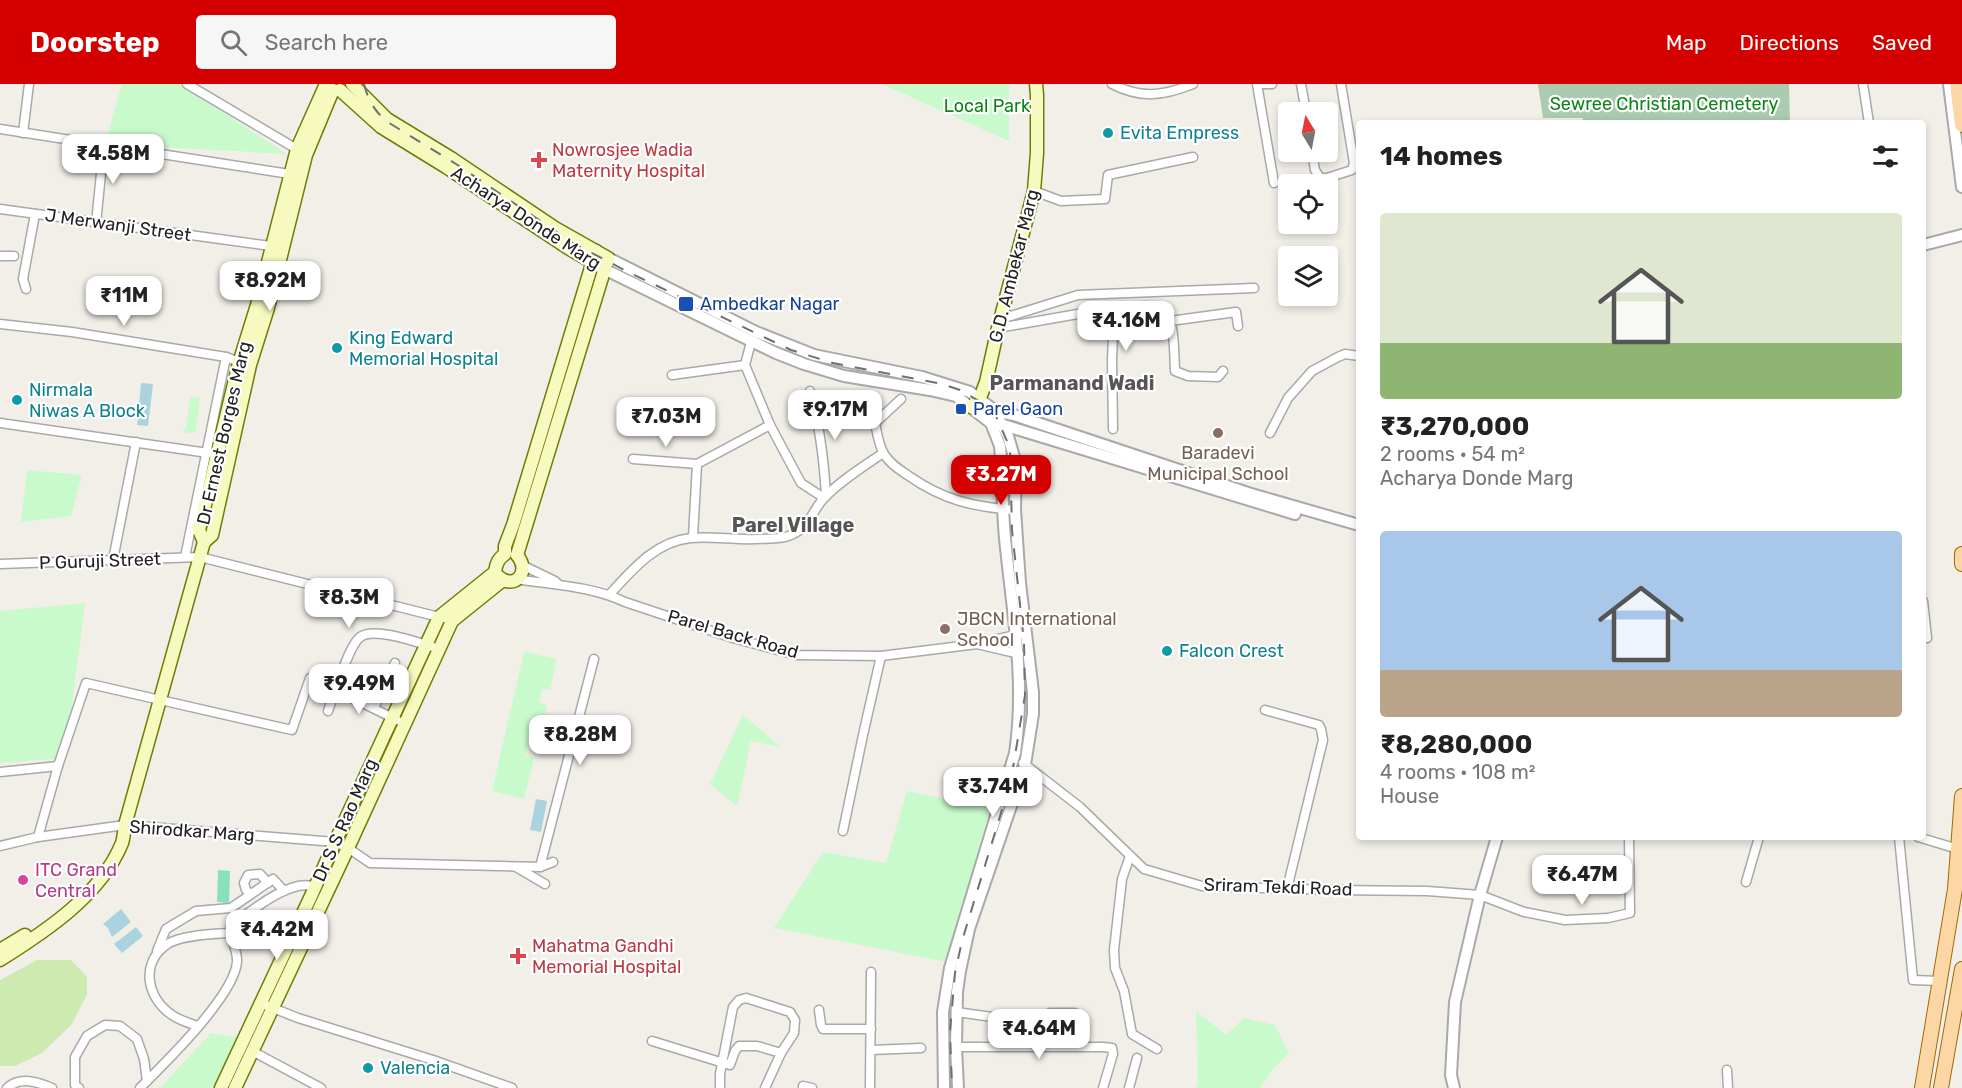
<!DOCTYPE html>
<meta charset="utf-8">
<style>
:root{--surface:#fff;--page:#f6f6f6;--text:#222;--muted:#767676;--accent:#d40000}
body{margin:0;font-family:Rubik,sans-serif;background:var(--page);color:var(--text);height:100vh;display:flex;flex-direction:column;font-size:22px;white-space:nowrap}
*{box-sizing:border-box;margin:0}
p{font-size:20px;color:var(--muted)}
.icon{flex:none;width:33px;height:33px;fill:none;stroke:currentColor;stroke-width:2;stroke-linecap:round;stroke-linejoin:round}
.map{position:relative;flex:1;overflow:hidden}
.drawer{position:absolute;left:1356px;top:36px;width:570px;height:720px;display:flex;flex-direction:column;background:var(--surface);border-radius:6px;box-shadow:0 3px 9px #0003}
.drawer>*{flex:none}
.needle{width:39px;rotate:350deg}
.buttons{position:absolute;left:1278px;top:18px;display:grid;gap:12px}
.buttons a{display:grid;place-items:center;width:60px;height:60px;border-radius:6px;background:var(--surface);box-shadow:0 3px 9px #0003;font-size:30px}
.price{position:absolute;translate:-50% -51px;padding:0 14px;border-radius:12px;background:#fff;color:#222;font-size:20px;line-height:39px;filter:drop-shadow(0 2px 3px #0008)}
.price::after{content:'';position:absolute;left:50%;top:36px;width:18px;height:14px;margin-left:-9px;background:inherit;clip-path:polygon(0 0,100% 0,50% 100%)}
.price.active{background:var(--accent);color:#fff}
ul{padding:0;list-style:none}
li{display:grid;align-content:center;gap:12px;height:318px;padding:0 24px}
li span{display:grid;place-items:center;height:186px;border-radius:6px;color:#555}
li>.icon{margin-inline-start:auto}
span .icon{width:108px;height:108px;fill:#fffc;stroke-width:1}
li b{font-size:26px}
h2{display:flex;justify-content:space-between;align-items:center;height:72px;padding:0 24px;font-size:26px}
header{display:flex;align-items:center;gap:36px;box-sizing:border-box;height:84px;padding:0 30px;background:var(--accent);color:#fff}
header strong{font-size:28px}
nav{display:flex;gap:33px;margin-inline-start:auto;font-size:21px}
.search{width:420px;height:54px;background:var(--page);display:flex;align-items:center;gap:15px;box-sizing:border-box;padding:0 21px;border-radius:6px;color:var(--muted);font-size:22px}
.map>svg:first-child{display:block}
.grass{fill:#cdebb0}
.cemetery{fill:#aacbaf}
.park{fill:#c8facc}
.pitch{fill:#88e0be}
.water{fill:#aad3df}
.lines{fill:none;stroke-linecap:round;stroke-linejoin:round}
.minor-casing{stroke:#a9a9a9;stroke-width:11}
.tertiary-casing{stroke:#a9a9a9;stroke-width:14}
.secondary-casing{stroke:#707d05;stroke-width:15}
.primary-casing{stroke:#a06b00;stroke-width:16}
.minor{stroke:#fff;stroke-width:8}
.tertiary{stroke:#fff;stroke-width:10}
.secondary{stroke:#f7fabf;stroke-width:12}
.primary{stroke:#fcd6a4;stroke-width:14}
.rail{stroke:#707070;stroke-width:2;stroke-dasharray:12 12;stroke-linecap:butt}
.culture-dot{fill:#0f9aa8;stroke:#fff;stroke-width:2}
.health-dot{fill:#e0444e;stroke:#fff;stroke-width:2}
.transit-dot{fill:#1a4fb4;stroke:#fff;stroke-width:2}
.education-dot{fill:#8d6e63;stroke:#fff;stroke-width:2}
.hotel-dot{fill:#d1479c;stroke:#fff;stroke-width:2}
.labels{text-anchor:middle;stroke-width:4.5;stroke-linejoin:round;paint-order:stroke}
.park-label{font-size:18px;fill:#0c8416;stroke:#fff}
.culture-label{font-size:18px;fill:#0d838f;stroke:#fff;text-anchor:start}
.health-label{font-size:18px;fill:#be3a42;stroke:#fff;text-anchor:start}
.street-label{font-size:18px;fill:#222;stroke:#fff}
.transit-label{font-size:18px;fill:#164399;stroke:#fff;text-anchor:start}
.education-label{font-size:18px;fill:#785e54;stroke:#fff}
.hotel-label{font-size:18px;fill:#b23c85;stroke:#fff;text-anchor:start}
.neighbourhood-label{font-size:20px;font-weight:bold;fill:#555;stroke:#fff}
</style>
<header>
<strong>Doorstep</strong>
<div class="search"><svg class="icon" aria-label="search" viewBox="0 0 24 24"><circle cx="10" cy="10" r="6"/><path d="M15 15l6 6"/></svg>Search here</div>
<nav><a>Map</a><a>Directions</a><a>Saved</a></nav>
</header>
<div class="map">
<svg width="1962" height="1004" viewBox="0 0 1962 1004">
<rect width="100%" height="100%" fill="#f2efe9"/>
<polygon class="grass" points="37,876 71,876 87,893 87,910 72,940 42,969 15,982 0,982 0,896"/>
<polygon class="cemetery" points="1538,0 1789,0 1790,39 1582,39 1583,34 1543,34"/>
<g class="park">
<polygon points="122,0 180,0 286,70 105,60"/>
<polygon points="882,0 1009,0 1009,57"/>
<polygon points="190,313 200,314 196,347 192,349 183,348 186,343"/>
<polygon points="27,386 82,391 71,432 21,438"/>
<polygon points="85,519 65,674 0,679 0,527"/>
<polygon points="524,568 557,575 550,606 542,605 539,618 547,621 538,660 529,658 525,672 534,674 524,715 492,707"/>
<polygon points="743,631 781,663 751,657 737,722 710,700"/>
<polygon points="907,707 990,724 947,878 774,844 823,768 886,779"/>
<polygon points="1196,927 1226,951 1244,934 1275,941 1289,969 1275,983 1260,1004 1196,1004 1198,996"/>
<polygon points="211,949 244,954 219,1004 160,1004"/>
</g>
<polygon class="pitch" points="218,786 230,787 229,819 217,818"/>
<g class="water">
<polygon points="141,299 153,300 148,342 137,341"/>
<polygon points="536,715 547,717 541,748 530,746"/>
<polygon points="121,825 131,838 112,853 108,844 103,840"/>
<polygon points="136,843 143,852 122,869 114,860"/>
</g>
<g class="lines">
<g class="minor-casing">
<g id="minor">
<polyline points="187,0 300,67"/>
<path d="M1112 0C1141 15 1163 12 1193 0"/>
<polyline points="1257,0 1274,99"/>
<polyline points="1263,0 1272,0"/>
<polyline points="1301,0 1306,28"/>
<polyline points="1863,0 1869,39"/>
<polyline points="0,45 296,91"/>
<polyline points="23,49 29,0"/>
<polyline points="1312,68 1315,86 1320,94 1327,94 1352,86 1354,79 1341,0"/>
<polyline points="1034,107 1061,117 1105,115 1108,91 1193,73"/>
<polyline points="0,125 271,162"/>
<polyline points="96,139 104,60"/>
<polyline points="0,172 14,172"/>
<polyline points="26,205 23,195 35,130"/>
<path d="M1114 228C1176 210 1173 236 1175 287L1188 292 1218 293 1223 287"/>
<polyline points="1001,235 1078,211 1254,204"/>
<polyline points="1170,237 1236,228 1238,242"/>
<polyline points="0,240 72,248 226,273 242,279"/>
<polyline points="998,244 1089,228 1111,225 1114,228 1112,276 1113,345"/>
<polyline points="751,258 745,281 770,341 801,399 824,414"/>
<polyline points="672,291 745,281"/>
<path d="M810 307C820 342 824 376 826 412"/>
<path d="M901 315 875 339C877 349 879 362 884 370 890 380 900 386 909 392 943 416 974 423 1015 426"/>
<polyline points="0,339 222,371"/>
<polyline points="1270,349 1288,314 1312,287 1338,273 1345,270 1359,272"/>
<polyline points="633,375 697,380"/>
<polyline points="693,453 697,380 770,341"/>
<polyline points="185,473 226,273"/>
<polyline points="113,476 136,358"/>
<polyline points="0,480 200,473 443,534"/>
<polyline points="524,482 555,497 558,500"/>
<path d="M516 495C553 501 592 502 625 518L733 554 796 571 881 572 977 560 1019 570"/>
<path d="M610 510C632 486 656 457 691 454 712 452 734 456 755 455 766 454 782 456 791 451 811 442 811 428 824 414 841 396 863 383 883 369"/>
<polyline points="1923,517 1927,554"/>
<polyline points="980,559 1020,550"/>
<polyline points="336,606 397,636"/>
<polyline points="374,624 395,579"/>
<polyline points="1265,626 1319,641 1321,645 1323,656 1287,805"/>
<path d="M328 627C334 611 348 564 359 554 373 541 422 560 439 565"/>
<polyline points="1023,679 1080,723 1144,785 1202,802 1331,806 1427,807 1480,811 1524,828 1565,836 1608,834 1630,829 1629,753"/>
<polyline points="0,688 58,682"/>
<polyline points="843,747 863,651 881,572"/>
<polyline points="38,753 58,682 86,599 292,646 310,594"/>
<polyline points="1899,753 1913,896 1940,897"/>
<polyline points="1918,753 1961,766"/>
<polyline points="0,762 38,753 125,741 335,758 348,764 370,779 540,783 553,778"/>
<polyline points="1130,772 1122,795 1114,866 1115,884 1124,907 1132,950 1157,965"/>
<polyline points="516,783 545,800"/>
<polyline points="540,783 594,575"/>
<polyline points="1746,798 1759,753"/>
<polyline points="251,810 246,806 244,799 248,791 260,790 268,799"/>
<polyline points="157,867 166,845 196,827 231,824 273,795 284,807"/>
<polyline points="268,922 298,934 433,976 512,1004"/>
<polyline points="819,926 821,941 823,945 871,945"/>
<polyline points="956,928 1036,939 1050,929 1075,929"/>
<path d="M197 942C189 939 179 936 172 931 147 914 140 880 166 861 179 851 214 850 230 849"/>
<polyline points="652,957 730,981 735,967 739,962 757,962 781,969"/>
<polyline points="956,963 1103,963 1112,964 1113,970 1103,1004"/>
<polyline points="871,966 921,964"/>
<polyline points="252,967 321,1004"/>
<polyline points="1727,986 1728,1004"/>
<polyline points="803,1002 812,1004"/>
<path d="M7 1004C20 992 38 998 52 1004"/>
<polyline points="79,1004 75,1001 75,973 87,952 105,941 120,942 137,955 144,975 147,997"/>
<path d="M140 1004C166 978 234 912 237 878 238 866 229 854 231 842 250 828 291 793 315 803"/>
<polyline points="720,1004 720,990 733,923 739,916 746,914 790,928 795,936 794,949 781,969 765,1004"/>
<polyline points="870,1004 871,888"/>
<polyline points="1129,1004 1137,974"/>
</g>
</g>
<g class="tertiary-casing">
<g id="tertiary">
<polyline points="1949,0 1962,103"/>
<polyline points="1923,161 1962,151"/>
<polyline points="608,174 756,248 814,271 922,293 970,308 994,326 1008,352 1016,380 1015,426 1020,499 1033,608 1033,630 1025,681 969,845 960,887 957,908 956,963 958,1004"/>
<path d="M604 185 776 269 804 280 844 292 930 306 956 312 991 339 1000 362C1003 393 1002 424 1005 454 1012 527 1026 595 1015 669L950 884 943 928 944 1004"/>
<polyline points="990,326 1014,331 1248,409 1359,441"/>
<polyline points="1000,340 1295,430"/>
<polyline points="1454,1004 1451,991 1455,918 1480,811 1497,753"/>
</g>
</g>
<g class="secondary-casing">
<g id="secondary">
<polyline points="352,0 387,35 451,74 555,144 608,174 517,471"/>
<polyline points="340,6 381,43 446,83 568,164 599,182"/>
<polyline points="971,323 980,314 986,298 998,244 1034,107 1037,69 1037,11 1036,0"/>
<polyline points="204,458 199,446 239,279 257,221 297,65 326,0"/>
<path d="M495 488C496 480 498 475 505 470V462L513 441 596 167"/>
<path d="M498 492C513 507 532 489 517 471"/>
<polyline points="0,866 25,851"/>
<path d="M0 876C46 847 101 811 122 759 124 753 124 746 125 741L204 458 212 451 250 281 268 224 306 71 333 6"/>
<polyline points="221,1004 311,812 335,758 439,533 495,488"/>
<polyline points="235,1004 348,764 452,537 503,496"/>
</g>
</g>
<g class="primary-casing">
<g id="primary">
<polyline points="1957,0 1962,41"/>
<polyline points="1962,470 1962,480"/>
<polyline points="1922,1004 1955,805 1962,712"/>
<polyline points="1941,1004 1962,885"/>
</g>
</g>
<use href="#minor" class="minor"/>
<use href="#tertiary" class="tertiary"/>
<use href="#secondary" class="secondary"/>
<use href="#primary" class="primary"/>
<path class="rail" d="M364 0C368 16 374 26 386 37L456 80 573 159 628 188 791 266 833 279 942 300 960 306 984 320 996 332 1010 364 1012 446 1024 558 1025 611 1011 696 962 857 955 889 950 948 952 1004"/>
</g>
<g class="culture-dot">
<circle cx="1108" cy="49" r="6"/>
<circle cx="337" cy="264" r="6"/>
<circle cx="17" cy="316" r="6"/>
<circle cx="1167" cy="567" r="6"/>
<circle cx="368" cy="984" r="6"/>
</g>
<g class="health-dot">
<path d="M536 67h6v6h6v6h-6v6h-6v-6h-6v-6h6z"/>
<path d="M515 863h6v6h6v6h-6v6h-6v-6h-6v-6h6z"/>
</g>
<g class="transit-dot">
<rect x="678" y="212" width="16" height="16" rx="3"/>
<rect x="955" y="319" width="12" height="12" rx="3"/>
</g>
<g class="education-dot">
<circle cx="1218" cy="349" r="6"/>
<circle cx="945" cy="545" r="6"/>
</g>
<circle class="hotel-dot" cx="23" cy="796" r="6"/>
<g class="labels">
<g class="park-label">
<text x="1664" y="26">Sewree Christian Cemetery</text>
<text x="987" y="28">Local Park</text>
</g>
<g class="culture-label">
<text x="1120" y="55">Evita Empress</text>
<text x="349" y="260">King Edward<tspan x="349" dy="21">Memorial Hospital</tspan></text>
<text x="29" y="312">Nirmala<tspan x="29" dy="21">Niwas A Block</tspan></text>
<text x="1179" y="573">Falcon Crest</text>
<text x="380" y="990">Valencia</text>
</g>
<g class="health-label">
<text x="552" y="72">Nowrosjee Wadia<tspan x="552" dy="21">Maternity Hospital</tspan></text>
<text x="532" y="868">Mahatma Gandhi<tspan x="532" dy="21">Memorial Hospital</tspan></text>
</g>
<g class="street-label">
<text transform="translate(526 134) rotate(33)" y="6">Acharya Donde Marg</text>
<text transform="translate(118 141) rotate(8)" y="6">J Merwanji Street</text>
<text transform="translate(1014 182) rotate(-76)" y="6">G.D. Ambekar Marg</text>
<text transform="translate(224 349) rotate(-77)" y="6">Dr Ernest Borges Marg</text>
<text transform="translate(100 477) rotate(-2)" y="6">P Guruji Street</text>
<text transform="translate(733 550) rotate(16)" y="6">Parel Back Road</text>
<text transform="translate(345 736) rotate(-66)" y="6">Dr S S Rao Marg</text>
<text transform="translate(192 747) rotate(4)" y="6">Shirodkar Marg</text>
<text transform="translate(1278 803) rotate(2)" y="6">Sriram Tekdi Road</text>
</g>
<g class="transit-label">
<text x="700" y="226">Ambedkar Nagar</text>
<text x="973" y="331">Parel Gaon</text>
</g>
<g class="education-label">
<text x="1218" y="375">Baradevi<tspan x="1218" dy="21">Municipal School</tspan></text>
<text x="957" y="541" text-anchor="start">JBCN International<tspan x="957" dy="21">School</tspan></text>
</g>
<g class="hotel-label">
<text x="35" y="792">ITC Grand<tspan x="35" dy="21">Central</tspan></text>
</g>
<g class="neighbourhood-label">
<text x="1072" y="306">Parmanand Wadi</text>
<text x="793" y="448">Parel Village</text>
</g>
</g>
</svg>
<div class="buttons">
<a><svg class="needle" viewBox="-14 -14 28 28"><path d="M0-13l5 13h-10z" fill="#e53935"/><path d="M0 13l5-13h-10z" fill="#767676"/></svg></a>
<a><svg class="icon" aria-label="locate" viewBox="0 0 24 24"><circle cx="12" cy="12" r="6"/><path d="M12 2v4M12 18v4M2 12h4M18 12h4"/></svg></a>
<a><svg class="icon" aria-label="layers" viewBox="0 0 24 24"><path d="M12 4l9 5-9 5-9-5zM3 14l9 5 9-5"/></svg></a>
</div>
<b class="price" style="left:113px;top:101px">₹4.58M</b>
<b class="price" style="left:270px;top:228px">₹8.92M</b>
<b class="price" style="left:124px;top:243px">₹11M</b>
<b class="price" style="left:1126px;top:268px">₹4.16M</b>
<b class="price" style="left:835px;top:357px">₹9.17M</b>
<b class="price" style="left:666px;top:364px">₹7.03M</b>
<b class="price active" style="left:1001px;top:422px">₹3.27M</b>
<b class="price" style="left:349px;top:545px">₹8.3M</b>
<b class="price" style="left:359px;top:631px">₹9.49M</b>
<b class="price" style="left:580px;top:682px">₹8.28M</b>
<b class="price" style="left:993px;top:734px">₹3.74M</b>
<b class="price" style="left:1582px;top:822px">₹6.47M</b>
<b class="price" style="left:277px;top:877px">₹4.42M</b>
<b class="price" style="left:1039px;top:976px">₹4.64M</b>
<section class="drawer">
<h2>14 homes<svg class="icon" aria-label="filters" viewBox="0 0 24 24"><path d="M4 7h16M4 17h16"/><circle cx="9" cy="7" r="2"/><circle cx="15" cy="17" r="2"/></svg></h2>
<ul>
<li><span style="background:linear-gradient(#dfe7d0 70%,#8fb573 0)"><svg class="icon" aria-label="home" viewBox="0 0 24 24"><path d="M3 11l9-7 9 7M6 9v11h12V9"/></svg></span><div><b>₹3,270,000</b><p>2 rooms · 54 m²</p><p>Acharya Donde Marg</p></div></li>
<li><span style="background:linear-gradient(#a9c7e8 75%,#b9a48a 0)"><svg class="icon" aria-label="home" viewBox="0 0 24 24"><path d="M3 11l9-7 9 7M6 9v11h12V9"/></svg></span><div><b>₹8,280,000</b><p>4 rooms · 108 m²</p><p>House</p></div></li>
</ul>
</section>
</div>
